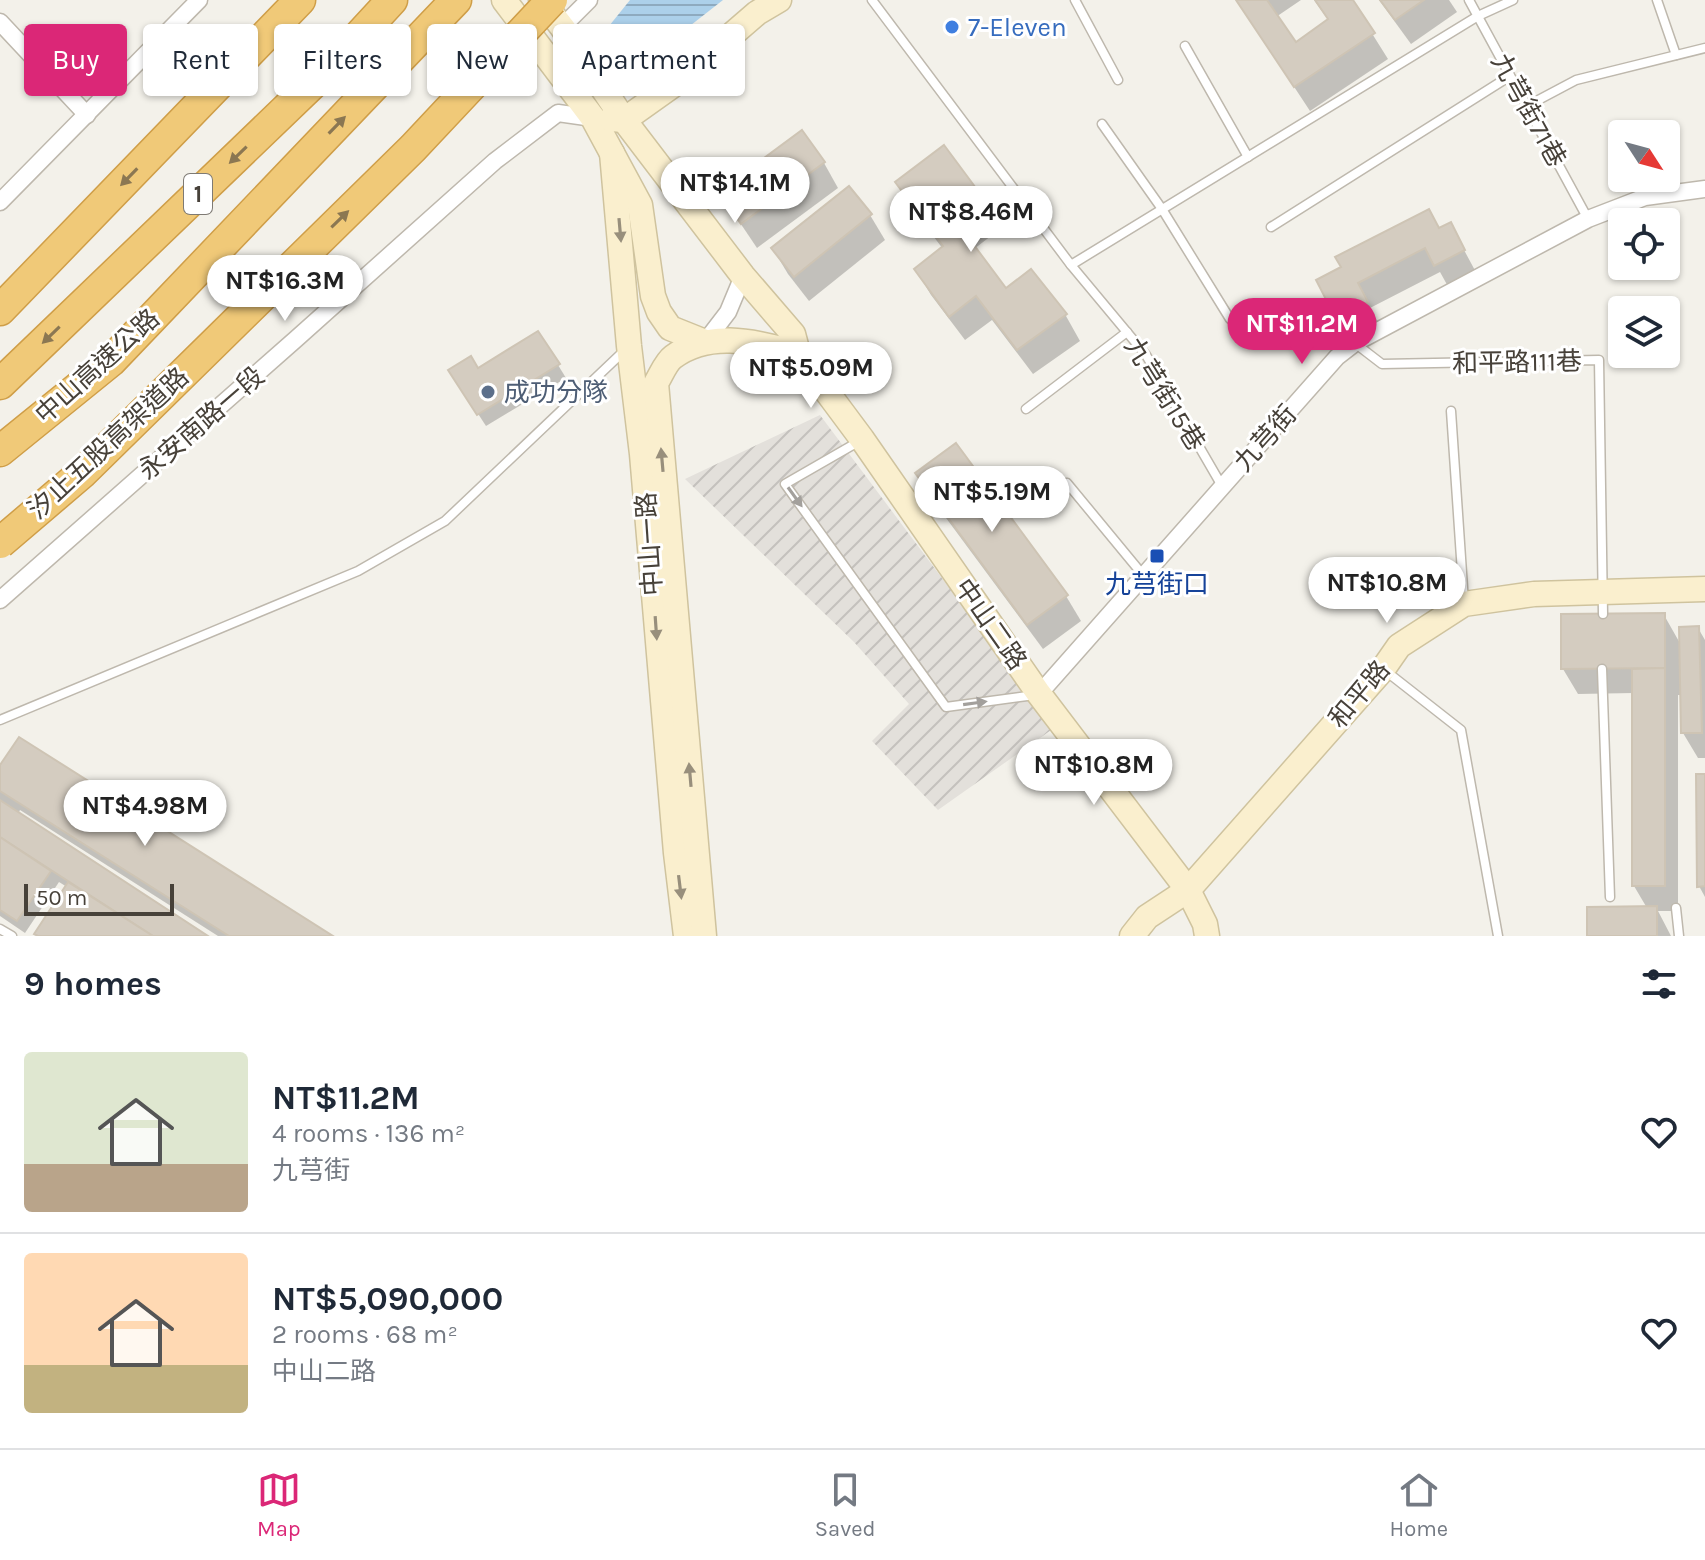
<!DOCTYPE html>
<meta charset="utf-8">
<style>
:root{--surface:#fff;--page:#f6f6f7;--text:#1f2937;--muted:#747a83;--line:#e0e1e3;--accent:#db2777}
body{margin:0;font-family:Karla,"Noto Sans TC",sans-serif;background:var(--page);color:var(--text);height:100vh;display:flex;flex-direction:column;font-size:30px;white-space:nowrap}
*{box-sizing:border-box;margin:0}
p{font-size:26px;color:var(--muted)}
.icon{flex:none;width:44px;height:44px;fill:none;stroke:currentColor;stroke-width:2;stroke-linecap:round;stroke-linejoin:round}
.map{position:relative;height:936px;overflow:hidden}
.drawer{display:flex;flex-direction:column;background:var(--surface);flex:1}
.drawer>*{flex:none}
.guide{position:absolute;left:24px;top:24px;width:800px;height:72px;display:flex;gap:16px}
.needle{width:52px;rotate:126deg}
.tools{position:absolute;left:1608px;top:120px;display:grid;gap:16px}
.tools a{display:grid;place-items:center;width:72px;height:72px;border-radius:8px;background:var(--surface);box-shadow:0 2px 6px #0004;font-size:40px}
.scale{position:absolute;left:24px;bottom:20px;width:150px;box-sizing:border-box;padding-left:8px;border:4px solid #474139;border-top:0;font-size:22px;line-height:28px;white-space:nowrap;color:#474139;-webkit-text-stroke:6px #fff;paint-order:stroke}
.price{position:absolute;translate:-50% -68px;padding:0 18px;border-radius:28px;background:#fff;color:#222;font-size:26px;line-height:52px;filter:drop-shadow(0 2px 4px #0008)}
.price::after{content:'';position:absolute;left:50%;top:48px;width:24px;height:18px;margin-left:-12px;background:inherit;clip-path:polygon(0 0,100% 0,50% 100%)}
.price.current{background:var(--accent);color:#fff}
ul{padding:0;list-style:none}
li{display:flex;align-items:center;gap:24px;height:200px;padding:0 24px}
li+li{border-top:2px solid var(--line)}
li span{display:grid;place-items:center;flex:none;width:224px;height:160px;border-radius:8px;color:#555}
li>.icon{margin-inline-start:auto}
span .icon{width:96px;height:96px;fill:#fffc;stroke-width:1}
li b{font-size:34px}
h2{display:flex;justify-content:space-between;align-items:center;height:96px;padding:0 24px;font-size:34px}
.chip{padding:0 28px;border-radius:8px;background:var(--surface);box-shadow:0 2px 6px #0004;font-size:28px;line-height:72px}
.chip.current{background:var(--accent);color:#fff}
.menu{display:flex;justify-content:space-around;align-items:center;height:112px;border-top:2px solid var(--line);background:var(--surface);font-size:22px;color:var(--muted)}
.menu a{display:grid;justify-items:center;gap:4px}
.menu .current{color:var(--accent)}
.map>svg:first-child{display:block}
.industrial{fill:url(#industrial-furrows)}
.water{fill:url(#water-rules)}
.shadow{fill:#0003}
.building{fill:#d4ccc0;stroke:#cec4b4;stroke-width:2}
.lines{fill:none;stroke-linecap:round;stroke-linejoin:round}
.lane-casing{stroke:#beb8ad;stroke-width:11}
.street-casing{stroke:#beb8ad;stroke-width:19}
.secondary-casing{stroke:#cfc39e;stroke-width:27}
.highway-casing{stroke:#cf9e48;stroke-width:33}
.lane{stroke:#fff;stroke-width:8}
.street{stroke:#fff;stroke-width:16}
.secondary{stroke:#faefce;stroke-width:24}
.highway{stroke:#f0c978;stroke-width:30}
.highway-bridge-casing{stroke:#cf9e48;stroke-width:33;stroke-linecap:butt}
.highway-bridge{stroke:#f0c978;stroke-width:30}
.oneway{fill:#8b7752}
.oneway2{fill:#988f7c}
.oneway3{fill:#a3a09c}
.shop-dot{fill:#3f7fe0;stroke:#fff;stroke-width:3}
.service-dot{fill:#5c6f8a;stroke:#fff;stroke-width:3}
.transit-dot{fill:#1a4fb4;stroke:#fff;stroke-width:3}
.labels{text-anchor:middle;stroke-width:6;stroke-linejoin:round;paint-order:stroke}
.shield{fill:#fff;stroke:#7e7a74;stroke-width:2}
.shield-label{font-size:24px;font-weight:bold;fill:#474139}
.shop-label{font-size:26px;fill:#366cbe;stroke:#fff;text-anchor:start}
.street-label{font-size:26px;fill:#474139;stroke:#fff}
.service-label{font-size:26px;fill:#4e5e75;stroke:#fff;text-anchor:start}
.transit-label{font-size:26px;fill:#164399;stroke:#fff}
</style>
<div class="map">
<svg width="1705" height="936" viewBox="0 0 1705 936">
<defs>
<pattern id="industrial-furrows" width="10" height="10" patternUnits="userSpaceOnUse" patternTransform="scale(2)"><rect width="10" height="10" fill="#e3e0db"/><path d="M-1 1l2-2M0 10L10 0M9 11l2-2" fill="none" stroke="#c4c1bd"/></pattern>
<pattern id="water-rules" width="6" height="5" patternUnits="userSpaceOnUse" patternTransform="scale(2)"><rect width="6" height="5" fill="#acd0ea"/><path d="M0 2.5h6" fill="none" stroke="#8eaabf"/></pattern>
</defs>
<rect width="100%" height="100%" fill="#f3f1ea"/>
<polygon class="industrial" points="820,415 1054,728 938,810 872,741 909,704 854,642 685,479"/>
<polygon class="water" points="630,0 723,0 631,72 601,36"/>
<g class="shadow">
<polygon points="1237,0 1301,0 1276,17 1295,44 1329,21 1314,0 1351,0 1388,59 1310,111"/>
<polygon points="1379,0 1449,0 1457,12 1411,44"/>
<polygon points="824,163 838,188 757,248 720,193"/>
<polygon points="898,183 985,204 1000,229 974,249 1005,291 1030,272 1066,316 1080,341 1033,374 992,320 965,340 931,295 916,270 943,249 912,208"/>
<polygon points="849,188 870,215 885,240 809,301 788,274 773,249"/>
<polygon points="1450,224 1478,276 1450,290 1440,272 1370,308 1381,328 1352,343 1319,281"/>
<polygon points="558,365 566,378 486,426 458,383 477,371"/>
<polygon points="918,474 1066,596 1081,621 1043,649 932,499"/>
<polygon points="1664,615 1681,645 1698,628 1705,640 1705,758 1698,758 1683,733 1682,695 1678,695 1678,911 1658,911 1671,936 1589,936 1647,908 1634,886 1634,693 1578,694 1563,669"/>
<polygon points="0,768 329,936 218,936 20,810 18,814 205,936 38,936 67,887 59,882 25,933 0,916"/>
<polygon points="1705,776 1705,897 1699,886"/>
</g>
<g class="building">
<polygon points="1236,0 1267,0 1296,42 1328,19 1315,0 1353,0 1375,33 1294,87"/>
<polygon points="1380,0 1424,0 1395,20"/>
<polygon points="802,130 825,162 741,224 718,192"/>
<polygon points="944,145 987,203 959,225 1006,288 1031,269 1067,314 1017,350 976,296 949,317 914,269 943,246 895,182"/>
<polygon points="849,186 872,214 794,277 771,248"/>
<polygon points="1429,209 1439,228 1451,222 1465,250 1434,266 1425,248 1358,283 1368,302 1336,319 1316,280 1341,267 1335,257"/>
<polygon points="538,331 560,364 477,415 448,370 471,356 478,368"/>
<polygon points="956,443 1068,595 1027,625 915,473"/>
<polygon points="1665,613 1665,668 1561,669 1561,614"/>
<polygon points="1699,626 1702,733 1681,733 1679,627"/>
<polygon points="1665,668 1665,886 1632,886 1632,669"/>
<polygon points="19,737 333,936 229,936 0,791 0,765"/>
<polygon points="1696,774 1705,774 1705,886 1697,887"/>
<polygon points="0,800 208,936 153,936 0,837"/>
<polygon points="0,837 51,871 17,921 0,910"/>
<polygon points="68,882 153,936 38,936 34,934"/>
<polygon points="1657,906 1657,936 1587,936 1587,907"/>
</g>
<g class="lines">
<g class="lane-casing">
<g id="lane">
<polyline points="872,0 1071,265 1146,355 1222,486"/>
<polyline points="1075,0 1118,80"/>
<polyline points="1469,0 1588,219"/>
<polyline points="1657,0 1676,55"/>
<polyline points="1185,46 1248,157"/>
<polyline points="1527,106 1576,80 1705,48"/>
<polyline points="1102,124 1162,209 1230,319"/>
<polyline points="1271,227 1510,76"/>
<polyline points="1071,265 1478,16 1513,0"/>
<polyline points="1356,344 1382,364 1599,360 1603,614"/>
<polyline points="1026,409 1127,332"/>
<polyline points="1451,411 1464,602"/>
<polyline points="858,442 785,484 946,707 1035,695"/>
<polyline points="1067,483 1143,575"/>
<polyline points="1602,669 1610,897"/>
<polyline points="1387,672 1461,730 1498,936"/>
<polyline points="0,720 358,571 445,521 624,351"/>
<polyline points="1676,908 1679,936"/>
<polyline points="0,929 12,936"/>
</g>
</g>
<g class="street-casing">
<g id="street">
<polyline points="0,22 87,115"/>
<polyline points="562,27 589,0"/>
<polyline points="0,202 199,0"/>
<polyline points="705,342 728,312 743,276"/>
<polyline points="0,600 296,339 495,161 558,113 593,118"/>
<polyline points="1039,694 1337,357 1355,343 1588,219 1645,197 1705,189"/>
</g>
</g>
<g class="secondary-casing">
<g id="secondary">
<polyline points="504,0 593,118 640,205 653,296 659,312 670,328 705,342"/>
<polyline points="541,0 562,27 624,120 743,276 793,334 798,353 862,439 1039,694 1188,890 1205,924 1207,936"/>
<polyline points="611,119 624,120 676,83 757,13 779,0"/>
<polyline points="612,153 629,346 642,454 676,853 686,936"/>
<path d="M704 936 656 383C661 375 666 362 673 357 711 329 757 343 798 353"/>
<polyline points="1132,936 1147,917 1188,890 1383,669 1399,646 1464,604 1534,594 1705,589"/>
</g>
</g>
<g class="highway-casing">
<g id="highway">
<polyline points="0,310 300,0"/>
<polyline points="0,384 333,64 392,0"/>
<polyline points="0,451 111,361 456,0"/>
</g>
</g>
<use href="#lane" class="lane"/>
<use href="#street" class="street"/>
<use href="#secondary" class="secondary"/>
<use href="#highway" class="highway"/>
<g class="highway-bridge-casing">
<polyline id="highway-bridge" points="0,543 82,473 413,148 552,0"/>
</g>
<use href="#highway-bridge" class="highway-bridge"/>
</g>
<defs><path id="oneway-solid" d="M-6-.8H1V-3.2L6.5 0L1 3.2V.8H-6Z" transform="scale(2)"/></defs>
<g class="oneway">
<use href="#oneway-solid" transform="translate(337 125) rotate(-46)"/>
<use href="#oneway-solid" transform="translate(238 155) rotate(136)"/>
<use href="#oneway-solid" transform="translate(129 177) rotate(134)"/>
<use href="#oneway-solid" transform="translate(340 219) rotate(-44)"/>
<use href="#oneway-solid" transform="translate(51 335) rotate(136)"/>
</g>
<g class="oneway2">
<use href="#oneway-solid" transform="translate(620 230) rotate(85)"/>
<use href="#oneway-solid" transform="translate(662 460) rotate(-95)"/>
<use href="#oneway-solid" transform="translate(656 628) rotate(86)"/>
<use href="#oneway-solid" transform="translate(690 775) rotate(-95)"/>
<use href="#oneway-solid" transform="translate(680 887) rotate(83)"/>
</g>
<g class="oneway3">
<use href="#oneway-solid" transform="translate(795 497) rotate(54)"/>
<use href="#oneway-solid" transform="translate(975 703) rotate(-8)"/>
</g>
<circle class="shop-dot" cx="952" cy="27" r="8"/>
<circle class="service-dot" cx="488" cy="392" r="8"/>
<rect class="transit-dot" x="1149" y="548" width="16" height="16" rx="4"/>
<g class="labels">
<rect class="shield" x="184" y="174" width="28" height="40" rx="6"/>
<g class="shield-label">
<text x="198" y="202">1</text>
</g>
<g class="shop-label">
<text x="968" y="36">7-Eleven</text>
</g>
<g class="street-label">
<text transform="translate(1529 110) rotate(61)" y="9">九芎街71巷</text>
<text transform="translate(1517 362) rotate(-1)" y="9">和平路111巷</text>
<text transform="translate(97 366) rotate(-42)" y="9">中山高速公路</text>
<text transform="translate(1165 394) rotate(58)" y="9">九芎街15巷</text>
<text transform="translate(201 423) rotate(-41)" y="9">永安南路一段</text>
<text transform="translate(1265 438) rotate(-48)" y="9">九芎街</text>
<text transform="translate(108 443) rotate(-43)" y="9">汐止五股高架道路</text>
<text transform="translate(649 544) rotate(-94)" y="9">中山一路</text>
<text transform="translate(991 624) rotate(55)" y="9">中山二路</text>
<text transform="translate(1359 694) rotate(-50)" y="9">和平路</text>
</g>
<g class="service-label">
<text x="504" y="401">成功分隊</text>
</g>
<g class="transit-label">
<text x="1157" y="593">九芎街口</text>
</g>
</g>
</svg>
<div class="tools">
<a><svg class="needle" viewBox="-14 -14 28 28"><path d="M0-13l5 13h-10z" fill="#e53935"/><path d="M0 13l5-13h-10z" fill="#747a83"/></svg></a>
<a><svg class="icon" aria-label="locate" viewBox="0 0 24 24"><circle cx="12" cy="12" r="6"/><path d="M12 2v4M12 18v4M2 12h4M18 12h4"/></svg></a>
<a><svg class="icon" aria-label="layers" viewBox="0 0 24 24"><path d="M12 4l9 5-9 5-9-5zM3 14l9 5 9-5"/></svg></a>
</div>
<div class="scale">50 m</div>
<b class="price" style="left:735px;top:225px">NT$14.1M</b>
<b class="price" style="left:971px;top:254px">NT$8.46M</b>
<b class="price" style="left:285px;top:323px">NT$16.3M</b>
<b class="price current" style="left:1302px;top:366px">NT$11.2M</b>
<b class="price" style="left:811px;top:410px">NT$5.09M</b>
<b class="price" style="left:992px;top:534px">NT$5.19M</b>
<b class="price" style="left:1387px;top:625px">NT$10.8M</b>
<b class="price" style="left:1094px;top:807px">NT$10.8M</b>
<b class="price" style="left:145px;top:848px">NT$4.98M</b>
<div class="guide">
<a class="chip current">Buy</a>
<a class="chip">Rent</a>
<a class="chip">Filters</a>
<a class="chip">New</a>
<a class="chip">Apartment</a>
</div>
</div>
<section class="drawer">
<h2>9 homes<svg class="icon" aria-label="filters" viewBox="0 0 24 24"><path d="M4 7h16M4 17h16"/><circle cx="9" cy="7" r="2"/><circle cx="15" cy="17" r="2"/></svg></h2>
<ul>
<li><span style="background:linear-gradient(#dfe7d0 70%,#b9a48a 0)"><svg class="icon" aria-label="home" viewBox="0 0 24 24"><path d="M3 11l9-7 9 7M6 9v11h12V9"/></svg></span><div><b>NT$11.2M</b><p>4 rooms · 136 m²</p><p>九芎街</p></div><svg class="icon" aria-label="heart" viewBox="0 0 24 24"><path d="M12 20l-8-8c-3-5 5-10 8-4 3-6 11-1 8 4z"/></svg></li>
<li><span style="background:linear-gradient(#ffd9b3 70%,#c2b280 0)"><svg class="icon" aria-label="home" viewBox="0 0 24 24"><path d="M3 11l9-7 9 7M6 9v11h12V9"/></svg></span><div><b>NT$5,090,000</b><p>2 rooms · 68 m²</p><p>中山二路</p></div><svg class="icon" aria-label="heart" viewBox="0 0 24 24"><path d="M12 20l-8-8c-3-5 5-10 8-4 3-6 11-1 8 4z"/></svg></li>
</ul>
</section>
<nav class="menu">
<a class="current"><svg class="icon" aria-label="map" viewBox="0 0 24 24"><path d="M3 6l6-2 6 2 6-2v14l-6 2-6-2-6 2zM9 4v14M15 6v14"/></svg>Map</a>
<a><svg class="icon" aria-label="saved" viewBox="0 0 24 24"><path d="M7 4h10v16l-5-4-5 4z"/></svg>Saved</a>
<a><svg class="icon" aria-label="home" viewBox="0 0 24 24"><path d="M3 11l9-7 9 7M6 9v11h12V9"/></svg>Home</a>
</nav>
